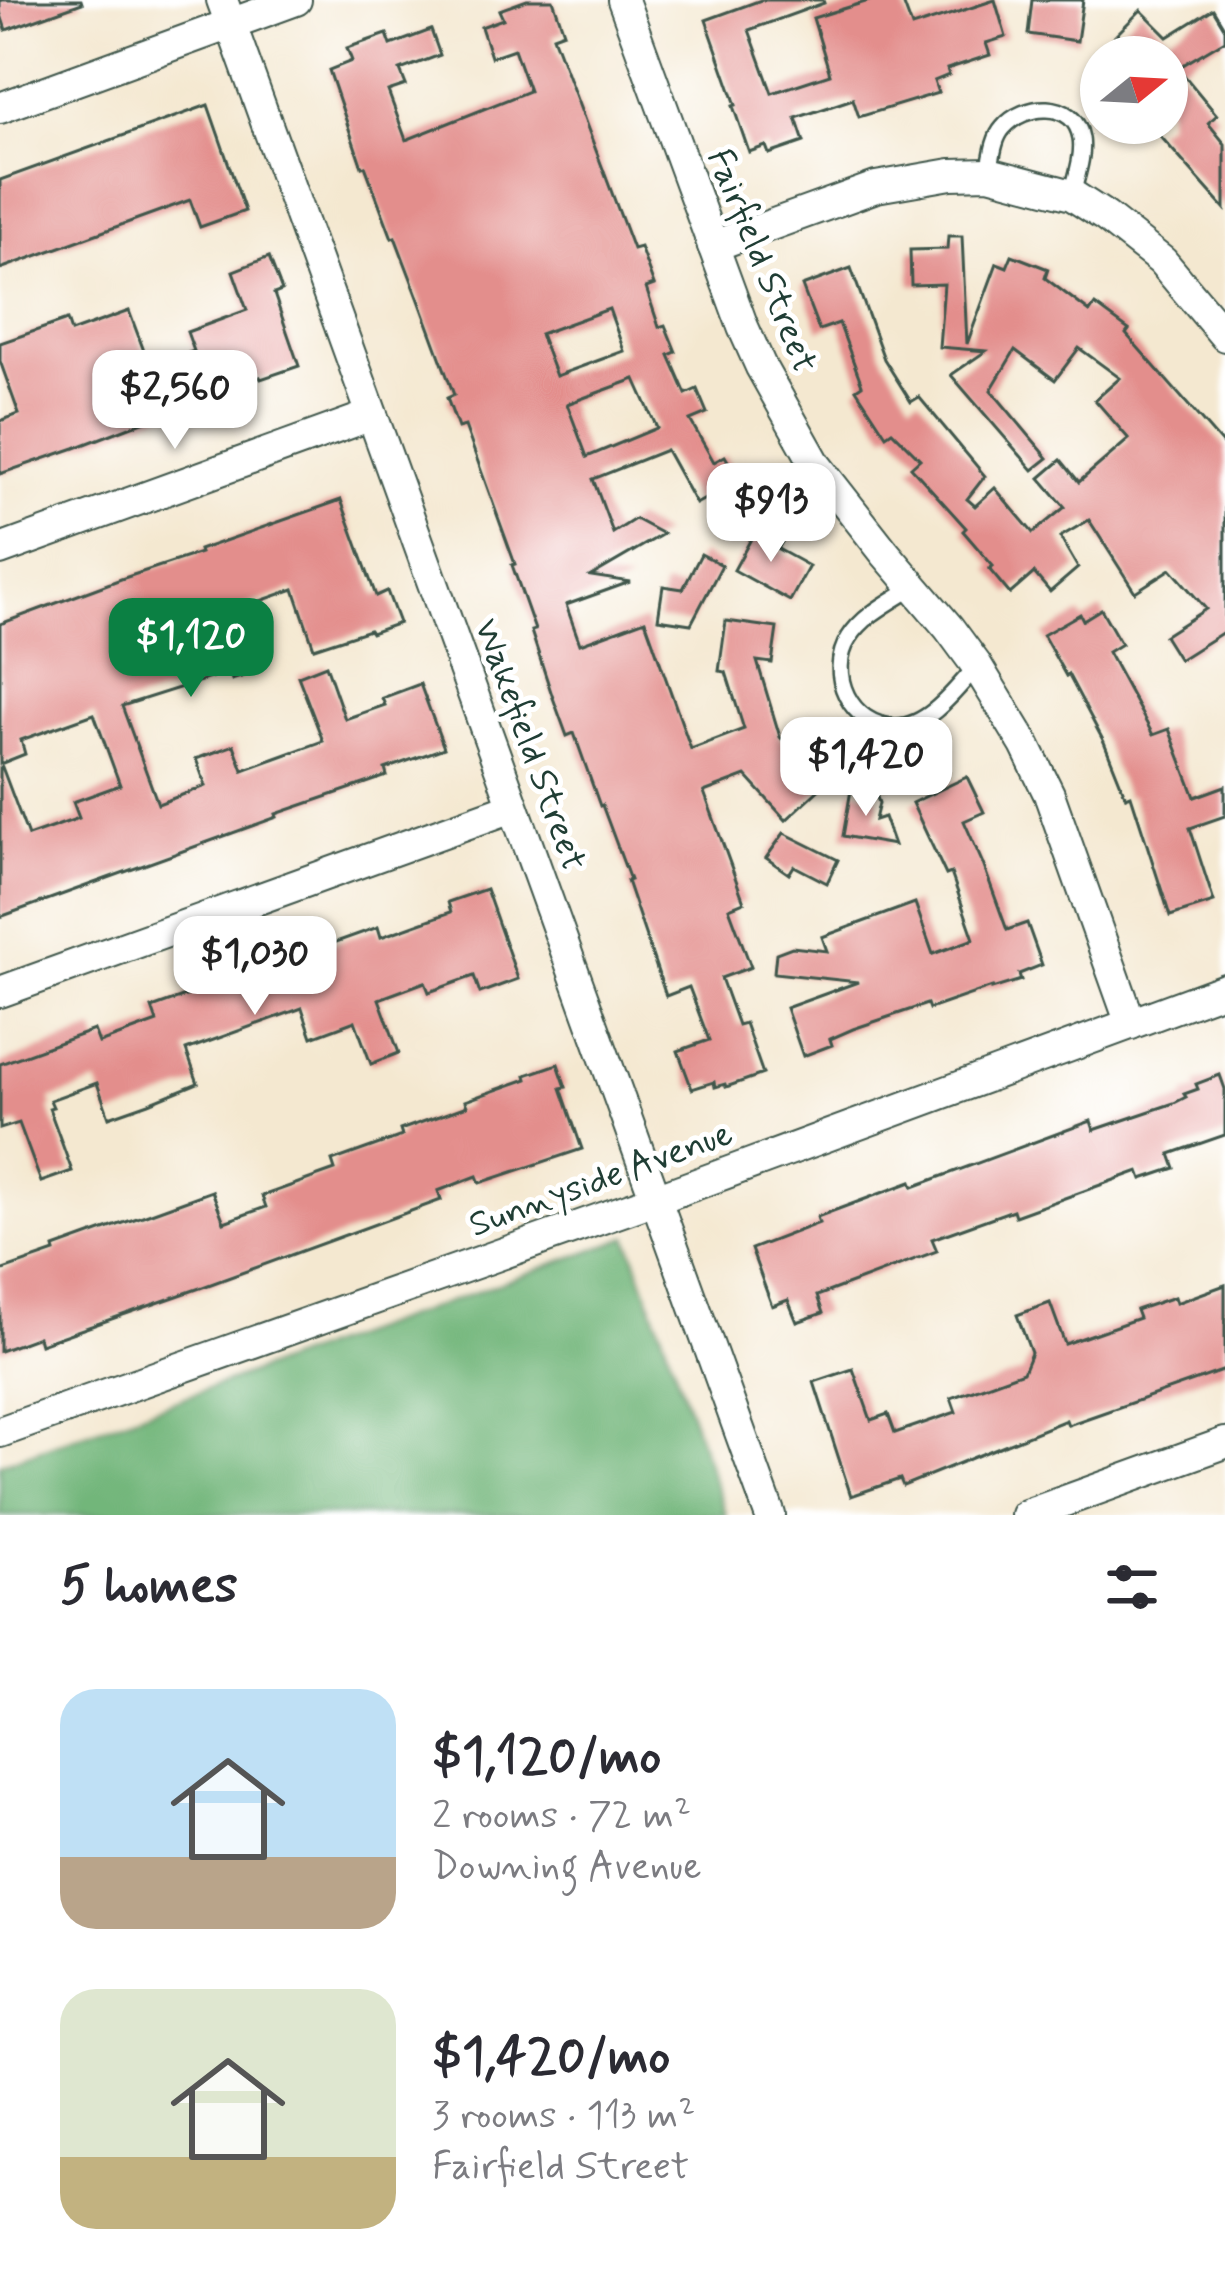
<!DOCTYPE html>
<meta charset="utf-8">
<style>
:root{--surface:#fff;--page:#f7f7f7;--text:#2b2b33;--muted:#7c7c81;--accent:#0b8043}
body{margin:0;font-family:Mynerve,sans-serif;background:var(--page);color:var(--text);height:100vh;display:flex;flex-direction:column;font-size:45px;white-space:nowrap}
*{box-sizing:border-box;margin:0}
p{font-size:39px;color:var(--muted)}
.icon{flex:none;width:66px;height:66px;fill:none;stroke:currentColor;stroke-width:2;stroke-linecap:round;stroke-linejoin:round}
.map{position:relative;height:1515px;overflow:hidden}
.drawer{display:flex;flex-direction:column;background:var(--surface);flex:1}
.drawer>*{flex:none}
.needle{width:78px;rotate:72deg}
.fabs{position:absolute;left:1080px;top:36px;display:grid;gap:24px}
.fabs a{display:grid;place-items:center;width:108px;height:108px;border-radius:50%;background:var(--surface);box-shadow:0 3px 9px #0004;font-size:60px}
.price{position:absolute;translate:-50% -102px;padding:0 27px;border-radius:24px;background:#fff;color:#222;font-size:39px;line-height:78px;filter:drop-shadow(0 3px 6px #0008)}
.price::after{content:'';position:absolute;left:50%;top:72px;width:36px;height:27px;margin-left:-18px;background:inherit;clip-path:polygon(0 0,100% 0,50% 100%)}
.price.current{background:var(--accent);color:#fff}
ul{padding:0;list-style:none}
li{display:flex;align-items:center;gap:36px;height:300px;padding:0 60px}
li span{display:grid;place-items:center;flex:none;width:336px;height:240px;border-radius:36px;color:#555}
li>.icon{margin-inline-start:auto}
span .icon{width:144px;height:144px;fill:#fffc;stroke-width:1}
li b{font-size:51px}
h2{display:flex;justify-content:space-between;align-items:center;height:144px;padding:0 60px;font-size:51px}
.map>svg:first-child{display:block}
.forest{fill:#72b67a;stroke:#487a57;stroke-width:3}
.building{fill:#e38e8c;fill-rule:evenodd}
.lines{fill:none;stroke-linecap:round;stroke-linejoin:round}
.service-casing{stroke:#3f574b;stroke-width:20}
.minor-casing{stroke:#3f574b;stroke-width:34}
.service{stroke:#fff;stroke-width:15}
.minor{stroke:#fff;stroke-width:30}
.labels{text-anchor:middle;stroke-width:10;stroke-linejoin:round;paint-order:stroke}
.street-label{font-size:36px;fill:#1f3d34;stroke:#fff}
</style>
<div class="map">
<svg width="1225" height="1515" viewBox="0 0 1225 1515">
<rect width="100%" height="100%" fill="#fff"/>
<filter id="ink" filterUnits="userSpaceOnUse"><feTurbulence type="fractalNoise" baseFrequency=".00833" numOctaves="2"/><feDisplacementMap in="SourceGraphic" scale="24" xChannelSelector="R" yChannelSelector="G"/><feConvolveMatrix kernelMatrix="1 2 1 2 8 2 1 2 1" color-interpolation-filters="sRGB"/></filter>
<filter id="wash" filterUnits="userSpaceOnUse"><feTurbulence type="fractalNoise" baseFrequency=".004" numOctaves="4" result="noise"/><feDisplacementMap in="SourceGraphic" scale="48" xChannelSelector="R" yChannelSelector="G"/><feGaussianBlur stdDeviation="2.7" result="paint"/><feColorMatrix in="noise" values="0 0 0 0 0 0 0 0 0 0 0 0 0 0 0 0 0 1.4 0 .05"/><feComposite in="paint" operator="in"/></filter>
<g filter="url(#wash)">
<rect width="100%" height="100%" fill="#f4e8d0"/>
<polygon class="forest" points="628,1237 726,1515 0,1515 0,1464"/>
<g id="blocks">
<g class="building">
<polygon points="0,0 81,0 82,3 6,30 0,12"/>
<path d="M527 0H553L564 32 553 36 633 249 640 247 654 285 646 288 659 327 665 325 676 352 669 355 686 394 697 389 707 413 690 420 714 462 725 456 739 480 696 504 666 450 593 479 613 533 635 519 663 534 591 576 630 582 566 605 580 644 645 620 691 749 744 729 726 672 719 671 726 621 777 628 772 663 757 661 780 737 824 785 786 820 746 776 704 792 744 902 729 908 751 967 721 978 738 1025 745 1023 763 1074 726 1087 725 1084 715 1087 714 1082 692 1089 678 1051 709 1040 689 987 666 996 627 881 630 880 602 805 600 806 574 733 567 736 552 695 531 631 535 630 512 565 515 564 465 426 458 428 447 398 454 395 419 300 395 237 392 238 365 166 362 167 329 70 352 61 347 48 387 34 391 45 431 30 440 55 400 70 406 85 388 91 406 140 529 91 514 49 491 57 481 27 503 19 499 10ZM609 309 624 351 556 376 540 334ZM635 379 657 428 587 457 567 404Z"/>
<polygon points="761,0 823,0 824,3 749,30 772,93 830,74 813,18 872,0 902,0 912,27 995,0 1006,37 986,43 990,55 947,69 949,75 934,81 938,93 859,117 853,99 796,118 804,142 769,154 766,146 749,152 733,106 736,105 706,20"/>
<polygon points="1032,0 1083,0 1077,41 1028,34"/>
<polygon points="1213,9 1225,29 1225,40 1178,68 1217,115 1208,123 1225,144 1225,209 1155,130 1167,123 1167,57 1118,57 1106,45 1141,10 1168,37"/>
<polygon points="208,105 245,211 200,227 190,200 0,269 0,180"/>
<polygon points="948,236 962,236 967,344 997,263 1007,267 1012,255 1048,269 1045,278 1090,312 1095,305 1129,330 1126,334 1225,447 1225,631 1179,660 1164,636 1206,609 1171,569 1135,592 1089,520 1060,537 1078,568 1050,592 1034,573 1010,594 989,569 993,566 963,531 966,528 911,467 920,459 892,431 886,435 856,389 862,385 839,323 819,330 802,286 851,268 884,359 911,402 919,397 985,476 967,499 975,506 995,488 1033,533 1065,507 1040,478 1061,460 1079,482 1129,439 1095,400 1120,378 1079,348 1055,380 1015,350 991,390 1048,458 1033,470 951,375 986,351 939,347 944,284 911,285 910,250 947,249"/>
<polygon points="269,257 282,291 274,294 299,366 261,379 260,377 75,448 0,474 0,421 19,414 0,361 0,343 67,320 71,332 129,311 150,367 194,351 187,332 247,310 233,271"/>
<polygon points="341,500 376,596 387,591 399,623 371,633 369,630 314,648 294,589 238,609 260,671 232,680 229,672 122,706 158,804 206,786 196,759 234,745 243,770 323,741 298,676 326,665 345,719 385,705 382,698 420,684 444,748 385,769 387,776 276,814 277,817 0,917 0,768 2,767 28,836 79,818 73,802 120,785 94,714 21,740 25,754 0,764 0,624 121,579 200,553 199,550"/>
<polygon points="758,526 783,540 778,549 809,566 790,601 734,570"/>
<polygon points="701,554 722,565 691,624 658,619 663,586 683,589"/>
<polygon points="1101,609 1121,644 1108,652 1153,735 1169,729 1195,797 1225,786 1225,816 1190,828 1214,902 1170,916 1131,795 1126,797 1104,742 1068,674 1066,676 1043,635 1080,614 1083,620"/>
<polygon points="967,777 984,812 964,821 983,864 1007,930 1027,923 1042,965 1019,974 1021,980 992,989 992,987 929,1009 927,1004 853,1029 830,1039 832,1045 803,1056 786,1008 858,982 774,973 776,953 792,947 827,951 822,937 915,903 933,954 974,939 951,873 946,875 912,803"/>
<polygon points="851,790 876,794 879,803 875,820 884,817 894,845 843,836"/>
<polygon points="784,833 838,860 827,883 794,866 789,874 766,858"/>
<polygon points="486,889 518,979 480,993 474,976 429,992 425,982 379,999 399,1053 371,1064 355,1021 312,1037 302,1008 186,1050 198,1083 149,1103 109,1117 97,1083 50,1100 53,1107 49,1108 72,1171 41,1182 19,1123 0,1129 0,1064 94,1030 99,1043 157,1022 152,1008 378,927 381,937 451,912 448,902"/>
<polygon points="558,1064 566,1087 561,1088 582,1149 480,1183 477,1176 438,1191 441,1200 200,1288 40,1344 38,1337 0,1351 0,1271 55,1252 54,1248 212,1191 224,1222 266,1207 262,1196 335,1170 332,1161 402,1136 400,1130 467,1106 465,1101 527,1079 526,1075"/>
<polygon points="1220,1075 1225,1089 1225,1135 1170,1154 1175,1168 1142,1179 1139,1171 1015,1216 1013,1210 932,1239 937,1251 817,1296 823,1313 797,1322 788,1300 772,1306 751,1249 819,1223 817,1217 911,1182 913,1187 1091,1121 1094,1130 1174,1103 1186,1097 1184,1094 1198,1089 1196,1084"/>
<polygon points="1225,1285 1225,1370 1068,1425 1066,1420 903,1486 900,1479 851,1496 814,1382 853,1369 871,1420 888,1414 895,1433 956,1412 951,1398 1023,1372 1031,1353 1017,1315 1050,1303 1065,1344 1139,1318 1136,1310 1174,1297 1176,1303"/>
</g>
</g>
</g>
<g filter="url(#ink)">
<use href="#blocks" fill-opacity="0" stroke="#3f574b" stroke-width="3"/>
<g class="lines">
<g class="service-casing">
<g id="service">
<path d="M989 173C992 159 993 139 1003 128 1024 103 1074 99 1081 138 1084 156 1076 177 1072 195"/>
<path d="M915 586C892 601 864 614 849 638 826 673 850 727 896 727 929 727 957 688 977 666"/>
</g>
</g>
<g class="minor-casing">
<g id="minor">
<polyline points="222,0 770,1515"/>
<polyline points="623,0 743,327 761,367 816,465 885,553 949,628 977,666 1025,745 1049,794 1131,1024"/>
<polyline points="0,108 296,0"/>
<polyline points="713,246 876,187 951,174 989,173 1072,195 1106,217 1162,261 1225,336"/>
<polyline points="0,550 372,415"/>
<polyline points="0,992 513,807"/>
<polyline points="0,1432 656,1199 1225,989"/>
<polyline points="1026,1515 1225,1443"/>
</g>
</g>
<use href="#service" class="service"/>
<use href="#minor" class="minor"/>
</g>
</g>
<g class="labels">
<g class="street-label">
<text transform="translate(764 260) rotate(68)" y="13">Fairfield Street</text>
<text transform="translate(532 744) rotate(70)" y="13">Wakefield Street</text>
<text transform="translate(600 1177) rotate(-20)" y="13">Sunnyside Avenue</text>
</g>
</g>
</svg>
<div class="fabs">
<a><svg class="needle" viewBox="-14 -14 28 28"><path d="M0-13l5 13h-10z" fill="#e53935"/><path d="M0 13l5-13h-10z" fill="#7c7c81"/></svg></a>
</div>
<b class="price" style="left:175px;top:452px">$2,560</b>
<b class="price" style="left:771px;top:565px">$913</b>
<b class="price current" style="left:191px;top:700px">$1,120</b>
<b class="price" style="left:866px;top:819px">$1,420</b>
<b class="price" style="left:255px;top:1018px">$1,030</b>
</div>
<section class="drawer">
<h2>5 homes<svg class="icon" aria-label="filters" viewBox="0 0 24 24"><path d="M4 7h16M4 17h16"/><circle cx="9" cy="7" r="2"/><circle cx="15" cy="17" r="2"/></svg></h2>
<ul>
<li><span style="background:linear-gradient(#bfe0f5 70%,#b9a48a 0)"><svg class="icon" aria-label="home" viewBox="0 0 24 24"><path d="M3 11l9-7 9 7M6 9v11h12V9"/></svg></span><div><b>$1,120/mo</b><p>2 rooms · 72 m²</p><p>Downing Avenue</p></div></li>
<li><span style="background:linear-gradient(#dfe7d0 70%,#c2b280 0)"><svg class="icon" aria-label="home" viewBox="0 0 24 24"><path d="M3 11l9-7 9 7M6 9v11h12V9"/></svg></span><div><b>$1,420/mo</b><p>3 rooms · 113 m²</p><p>Fairfield Street</p></div></li>
</ul>
</section>
